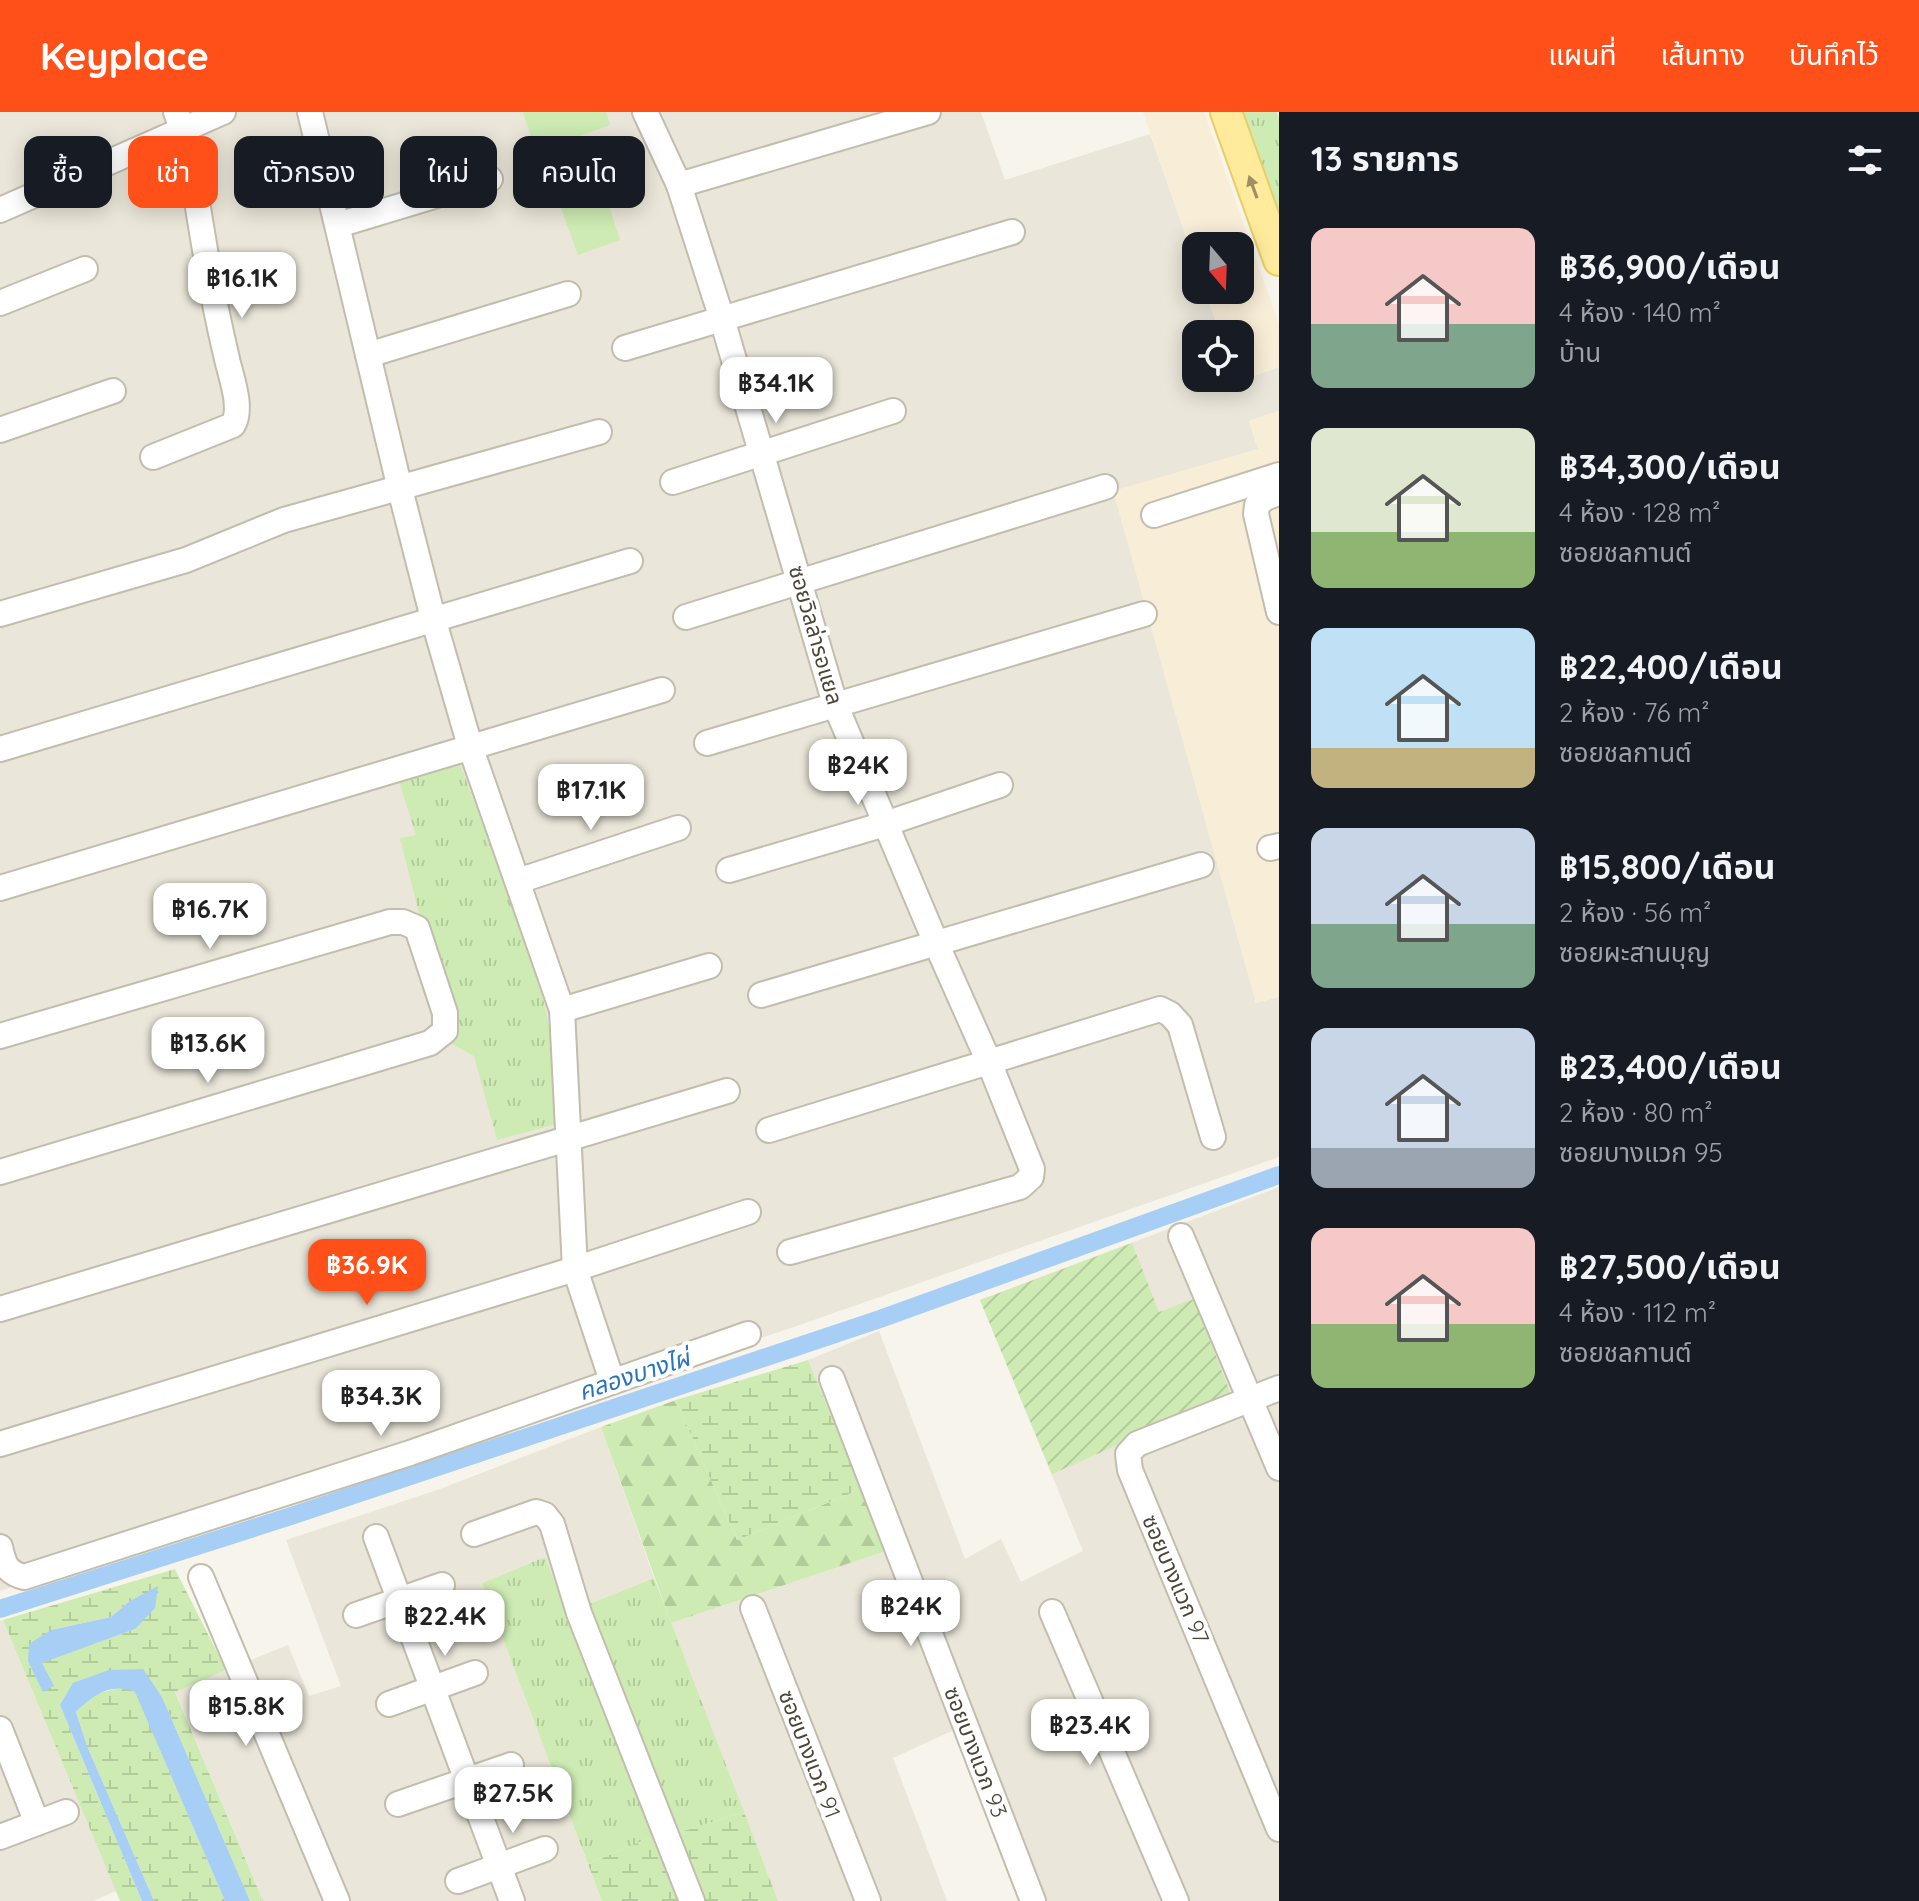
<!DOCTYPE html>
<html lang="th">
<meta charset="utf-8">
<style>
:root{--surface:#171b24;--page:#242831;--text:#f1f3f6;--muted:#9ea1a6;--accent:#ff5019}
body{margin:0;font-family:Quicksand,"Noto Sans Thai",sans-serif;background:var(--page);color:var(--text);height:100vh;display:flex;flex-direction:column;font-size:30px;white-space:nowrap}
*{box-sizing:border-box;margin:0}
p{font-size:26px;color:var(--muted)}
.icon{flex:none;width:44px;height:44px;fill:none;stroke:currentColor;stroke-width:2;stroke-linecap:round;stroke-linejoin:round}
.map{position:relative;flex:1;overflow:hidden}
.panel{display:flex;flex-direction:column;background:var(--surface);width:640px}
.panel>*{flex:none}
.hud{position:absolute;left:24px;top:24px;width:760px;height:72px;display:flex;gap:16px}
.needle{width:52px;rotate:161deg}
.buttons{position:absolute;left:1182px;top:120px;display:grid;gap:16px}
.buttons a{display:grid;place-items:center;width:72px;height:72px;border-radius:16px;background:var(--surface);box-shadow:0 4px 20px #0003;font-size:40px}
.price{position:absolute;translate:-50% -68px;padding:0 18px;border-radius:16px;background:#fff;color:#222;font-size:26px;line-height:52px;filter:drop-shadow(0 2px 4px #0008)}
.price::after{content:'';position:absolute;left:50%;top:48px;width:24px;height:18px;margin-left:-12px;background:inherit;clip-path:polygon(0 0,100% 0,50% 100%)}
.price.current{background:var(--accent);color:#fff}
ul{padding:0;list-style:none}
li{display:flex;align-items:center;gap:24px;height:200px;padding:0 32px}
li span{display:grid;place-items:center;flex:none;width:224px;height:160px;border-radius:16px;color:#555}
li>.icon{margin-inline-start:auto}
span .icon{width:96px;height:96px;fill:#fffc;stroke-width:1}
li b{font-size:34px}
h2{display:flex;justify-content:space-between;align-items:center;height:96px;padding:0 32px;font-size:34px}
.pill{padding:0 28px;border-radius:16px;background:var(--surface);box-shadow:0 4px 20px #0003;font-size:28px;line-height:72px}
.pill.current{background:var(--accent);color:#fff}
header{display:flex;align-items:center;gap:48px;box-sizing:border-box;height:112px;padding:0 40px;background:var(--accent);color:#fff}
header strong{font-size:38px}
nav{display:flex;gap:44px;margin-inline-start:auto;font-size:28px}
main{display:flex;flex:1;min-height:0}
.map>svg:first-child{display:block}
.residential{fill:#eae6d9}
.commercial{fill:#f8edd7}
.grass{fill:url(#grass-tufts)}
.forest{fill:url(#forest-firs)}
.wetland{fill:url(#wetland-marsh);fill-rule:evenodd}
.garden{fill:url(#garden-furrows)}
.pitch{fill:#cdebb3}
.water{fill:#a7cef4}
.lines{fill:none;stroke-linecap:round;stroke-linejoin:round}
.canal{stroke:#a7cef4;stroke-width:18}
.minor-casing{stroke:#c2bdad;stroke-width:28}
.major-casing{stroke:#e9cd66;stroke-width:34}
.minor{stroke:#fff;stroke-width:24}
.major{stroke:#ffeb9b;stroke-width:30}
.oneway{fill:#9c9065}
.labels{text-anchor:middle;stroke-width:8;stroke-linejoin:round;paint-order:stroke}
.street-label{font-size:22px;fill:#4b4538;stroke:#fff}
.water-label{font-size:24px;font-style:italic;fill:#2b73bd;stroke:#fff}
</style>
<header>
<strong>Keyplace</strong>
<nav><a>แผนที่</a><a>เส้นทาง</a><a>บันทึกไว้</a></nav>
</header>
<main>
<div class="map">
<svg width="1279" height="1789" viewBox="0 0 1279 1789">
<defs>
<pattern id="grass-tufts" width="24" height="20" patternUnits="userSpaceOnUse" patternTransform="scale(2)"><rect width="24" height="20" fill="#cdebb3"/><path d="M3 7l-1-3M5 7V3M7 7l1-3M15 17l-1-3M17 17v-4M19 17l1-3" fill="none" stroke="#b2cb9b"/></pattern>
<pattern id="forest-firs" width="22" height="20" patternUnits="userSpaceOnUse" patternTransform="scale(2)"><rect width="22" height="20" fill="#cdebb3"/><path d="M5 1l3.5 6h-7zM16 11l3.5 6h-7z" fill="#b2cb9b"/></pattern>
<pattern id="wetland-marsh" width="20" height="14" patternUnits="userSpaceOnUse" patternTransform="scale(2)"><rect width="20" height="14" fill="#cdebb3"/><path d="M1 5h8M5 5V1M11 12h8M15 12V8" fill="none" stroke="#b2cb9b"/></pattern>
<pattern id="garden-furrows" width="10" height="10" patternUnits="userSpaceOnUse" patternTransform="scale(2)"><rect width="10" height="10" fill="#cdebb3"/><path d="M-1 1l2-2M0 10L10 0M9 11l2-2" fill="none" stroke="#b2cb9b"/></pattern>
</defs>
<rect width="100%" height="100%" fill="#f6f4eb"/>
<g class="residential">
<polygon points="0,0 981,0 1005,68 1150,22 1196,153 1196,178 1205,178 1220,222 1196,222 1196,266 1235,266 1237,270 1278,255 1279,257 1279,299 1249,309 1258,337 1114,379 1256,891 1279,885 1279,1045 791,1216 0,1479"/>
<polygon points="1279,1075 1279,1789 1021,1789 954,1618 893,1646 947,1789 778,1789 671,1511 886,1439 808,1248 879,1219 965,1447 1001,1427 1021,1470 1083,1439 980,1188"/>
<polygon points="601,1315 654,1466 566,1501 545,1445 482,1471 602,1789 263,1789 175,1579 288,1533 309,1584 341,1574 286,1428 440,1377"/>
<polygon points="3,1508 116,1779 93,1789 0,1789 0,1509"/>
</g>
<g class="commercial">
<polygon points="1143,0 1204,0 1279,212 1279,254 1237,270 1235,266 1240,266 1240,222 1220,222 1205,178 1240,178 1240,134 1196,134 1196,153"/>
<polygon points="1279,299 1279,885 1256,891 1113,379 1258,337 1249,309"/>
</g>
<g class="grass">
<polygon points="1239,0 1277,0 1279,7 1279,113"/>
<path d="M458 647C490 734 531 822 549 914 555 946 556 979 557 1012L497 1028 474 944 452 932 400 726 416 723 398 666Z"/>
<polygon points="545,1445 654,1724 588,1752 482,1471"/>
<polygon points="654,1466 744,1700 674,1722 589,1492"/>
</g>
<polygon class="forest" points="676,1288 737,1428 861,1377 886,1439 671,1511 601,1315"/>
<g class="wetland">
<polygon points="808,1248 861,1377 737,1428 676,1288"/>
<path d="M175 1457 226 1558 175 1580 263 1789H250L162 1585 142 1557 60 1593 142 1789H120L3 1508ZM130 1489 135 1517 41 1551 51 1518 111 1505Z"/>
<polygon points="122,1575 135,1579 225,1789 154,1789 87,1634 76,1600 92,1583"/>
<polygon points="744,1700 778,1789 700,1789 674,1722"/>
<polygon points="654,1724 678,1789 602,1789 588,1752"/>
</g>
<polygon class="garden" points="1132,1131 1159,1200 1194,1187 1231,1283 1052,1362 980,1188"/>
<g class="pitch">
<polygon points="523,0 606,0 610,13 536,40"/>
<polygon points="595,51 620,128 578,143 551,68"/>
</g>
<g class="water">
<polygon points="158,1474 155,1496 135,1517 42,1551 54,1574 43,1580 28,1549 29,1532 51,1518 111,1505 130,1489"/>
<path d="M143 1557 162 1585 250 1789H225L135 1580C112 1570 92 1583 76 1600L87 1634 154 1789H142L60 1593 73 1571 109 1558Z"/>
</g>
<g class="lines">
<polyline class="canal" points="0,1497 288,1405 880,1207 1279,1063"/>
<g class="minor-casing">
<g id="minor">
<polyline points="310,0 400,377 433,506 470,634 562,898 575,1157 612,1269"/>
<polyline points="645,0 679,73 722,207 835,592 936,831 989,950 1032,1057 1031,1065 1020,1075 790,1140"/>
<polyline points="679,73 928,0"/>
<polyline points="0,98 223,0"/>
<polyline points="338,113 490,67"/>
<polyline points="0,191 85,157"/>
<polyline points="625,236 1012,120"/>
<polyline points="368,243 568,182"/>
<polyline points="0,318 113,279"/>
<path d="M153 345 233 313C243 296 231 265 227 247 217 205 209 163 202 120 195 80 191 38 176 0"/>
<polyline points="673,370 893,299"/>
<polyline points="1279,381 1265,386 1257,393 1256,402 1279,500"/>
<polyline points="1154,403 1279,363"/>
<polyline points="0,502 186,448 284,408 599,320"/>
<polyline points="686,505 1105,375"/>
<polyline points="707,631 1144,502"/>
<polyline points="0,637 630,449"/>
<polyline points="1270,736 1279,734"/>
<polyline points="729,758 885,712 1000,673"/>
<polyline points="518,769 678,716"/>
<polyline points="0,776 662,578"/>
<polyline points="761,883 1201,753"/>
<polyline points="562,898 709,854"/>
<polyline points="0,924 390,810 403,810 417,816 445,901 445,919 430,931 0,1060"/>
<polyline points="769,1018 1160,897 1170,902 1180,913 1213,1025"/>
<polyline points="1181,1124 1279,1356"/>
<polyline points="0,1197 727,979"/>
<polyline points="832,1267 1033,1789"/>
<polyline points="1279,1276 1137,1332 1128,1342 1130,1358 1279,1717"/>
<polyline points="0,1332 575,1157 748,1100"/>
<polyline points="474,1422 536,1400 545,1403 552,1412 579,1501 692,1789"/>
<polyline points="376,1425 512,1789"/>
<path d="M0 1435C4 1452 6 1460 24 1465L410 1341 748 1222"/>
<polyline points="201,1465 337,1789"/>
<polyline points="753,1496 868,1789"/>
<polyline points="1052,1500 1176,1789"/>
<polyline points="356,1503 442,1473"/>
<polyline points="389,1592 475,1561"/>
<polyline points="0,1617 37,1711 0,1725"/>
<polyline points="398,1692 511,1653"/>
<polyline points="37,1711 66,1700"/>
<polyline points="458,1769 545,1737"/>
</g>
</g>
<g class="major-casing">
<polyline id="major" points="1226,0 1279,148"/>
</g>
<use href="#minor" class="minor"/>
<use href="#major" class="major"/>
</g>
<defs><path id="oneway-solid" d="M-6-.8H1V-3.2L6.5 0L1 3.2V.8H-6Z" transform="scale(2)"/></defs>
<use class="oneway" href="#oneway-solid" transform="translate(1253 75) rotate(-110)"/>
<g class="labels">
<g class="street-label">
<text transform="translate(816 523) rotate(74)" y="8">ซอยวิลล่ารอแยล</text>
<text transform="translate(1176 1467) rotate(67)" y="8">ซอยบางแวก 97</text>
<text transform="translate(976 1640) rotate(69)" y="8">ซอยบางแวก 93</text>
<text transform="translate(810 1642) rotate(69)" y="8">ซอยบางแวก 91</text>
</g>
<g class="water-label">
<text transform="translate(634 1263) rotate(-18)" y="8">คลองบางไผ่</text>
</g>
</g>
</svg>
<div class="buttons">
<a><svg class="needle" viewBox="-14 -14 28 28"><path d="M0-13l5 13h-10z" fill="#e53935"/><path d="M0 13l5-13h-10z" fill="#9ea1a6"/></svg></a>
<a><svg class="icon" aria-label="locate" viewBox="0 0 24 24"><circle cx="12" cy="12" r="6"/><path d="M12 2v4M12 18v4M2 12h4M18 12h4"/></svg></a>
</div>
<b class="price" style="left:242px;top:208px">฿16.1K</b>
<b class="price" style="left:776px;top:313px">฿34.1K</b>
<b class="price" style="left:858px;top:695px">฿24K</b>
<b class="price" style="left:591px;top:720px">฿17.1K</b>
<b class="price" style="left:210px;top:839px">฿16.7K</b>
<b class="price" style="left:208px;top:973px">฿13.6K</b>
<b class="price current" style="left:367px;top:1195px">฿36.9K</b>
<b class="price" style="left:381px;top:1326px">฿34.3K</b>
<b class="price" style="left:911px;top:1536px">฿24K</b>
<b class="price" style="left:445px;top:1546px">฿22.4K</b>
<b class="price" style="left:246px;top:1636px">฿15.8K</b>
<b class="price" style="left:1090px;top:1655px">฿23.4K</b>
<b class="price" style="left:513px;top:1723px">฿27.5K</b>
<div class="hud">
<a class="pill">ซื้อ</a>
<a class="pill current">เช่า</a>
<a class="pill">ตัวกรอง</a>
<a class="pill">ใหม่</a>
<a class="pill">คอนโด</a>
</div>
</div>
<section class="panel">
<h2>13 รายการ<svg class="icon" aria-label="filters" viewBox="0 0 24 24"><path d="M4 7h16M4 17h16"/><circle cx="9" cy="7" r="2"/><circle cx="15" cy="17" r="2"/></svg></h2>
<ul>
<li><span style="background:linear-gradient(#f6c9c9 60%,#7fa58c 0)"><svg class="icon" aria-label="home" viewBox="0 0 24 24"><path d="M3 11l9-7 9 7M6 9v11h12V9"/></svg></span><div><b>฿36,900/เดือน</b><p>4 ห้อง · 140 m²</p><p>บ้าน</p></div></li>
<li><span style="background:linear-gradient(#dfe7d0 65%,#8fb573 0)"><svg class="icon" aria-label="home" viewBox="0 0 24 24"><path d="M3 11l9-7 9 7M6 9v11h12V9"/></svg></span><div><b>฿34,300/เดือน</b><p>4 ห้อง · 128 m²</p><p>ซอยชลกานต์</p></div></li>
<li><span style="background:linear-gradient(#bfe0f5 75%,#c2b280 0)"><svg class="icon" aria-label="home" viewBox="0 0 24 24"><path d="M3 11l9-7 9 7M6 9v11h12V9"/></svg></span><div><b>฿22,400/เดือน</b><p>2 ห้อง · 76 m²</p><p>ซอยชลกานต์</p></div></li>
<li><span style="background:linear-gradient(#c9d6e8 60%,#7fa58c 0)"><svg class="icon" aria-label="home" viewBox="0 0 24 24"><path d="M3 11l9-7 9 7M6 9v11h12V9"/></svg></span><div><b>฿15,800/เดือน</b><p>2 ห้อง · 56 m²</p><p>ซอยผะสานบุญ</p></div></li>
<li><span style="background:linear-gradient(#c9d6e8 75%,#9aa5b1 0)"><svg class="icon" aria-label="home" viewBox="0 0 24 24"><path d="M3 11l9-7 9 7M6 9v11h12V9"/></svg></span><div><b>฿23,400/เดือน</b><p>2 ห้อง · 80 m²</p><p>ซอยบางแวก 95</p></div></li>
<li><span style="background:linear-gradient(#f6c9c9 60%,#8fb573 0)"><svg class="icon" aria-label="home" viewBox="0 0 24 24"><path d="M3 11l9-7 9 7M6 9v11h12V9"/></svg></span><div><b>฿27,500/เดือน</b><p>4 ห้อง · 112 m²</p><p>ซอยชลกานต์</p></div></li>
</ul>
</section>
</main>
